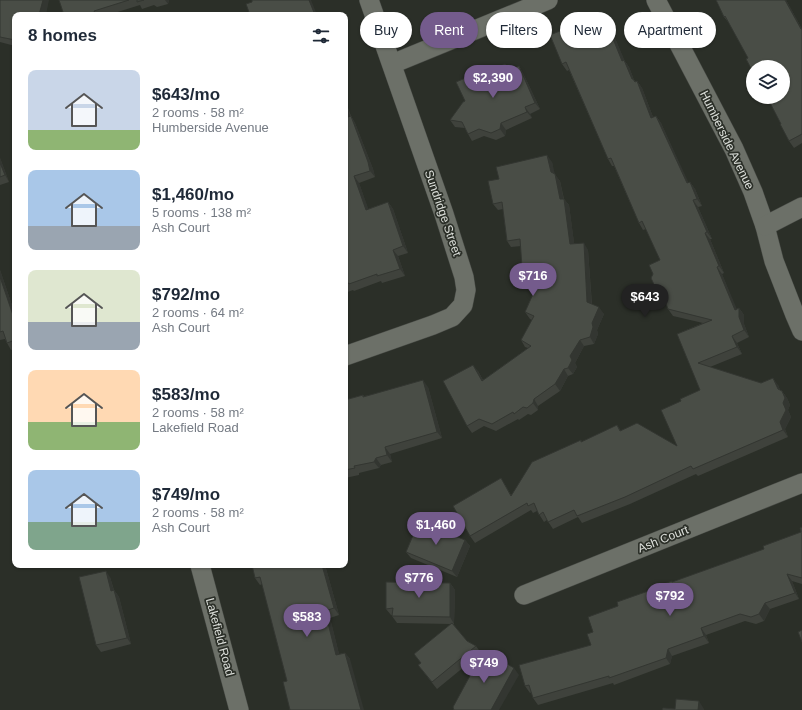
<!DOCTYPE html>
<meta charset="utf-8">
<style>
:root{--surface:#fff;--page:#f2f2f3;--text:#1f2937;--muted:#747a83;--accent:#745b8c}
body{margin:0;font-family:Helvetica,sans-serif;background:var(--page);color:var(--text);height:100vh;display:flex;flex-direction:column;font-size:15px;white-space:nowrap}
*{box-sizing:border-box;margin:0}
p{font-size:13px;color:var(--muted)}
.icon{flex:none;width:22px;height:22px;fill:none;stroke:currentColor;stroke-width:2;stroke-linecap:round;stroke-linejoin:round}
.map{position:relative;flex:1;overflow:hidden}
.side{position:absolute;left:12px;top:12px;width:336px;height:556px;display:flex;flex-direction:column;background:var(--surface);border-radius:8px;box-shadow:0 1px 3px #0004}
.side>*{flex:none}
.banner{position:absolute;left:360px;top:12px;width:380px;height:36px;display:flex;gap:8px}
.buttons{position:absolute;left:746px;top:60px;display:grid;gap:8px}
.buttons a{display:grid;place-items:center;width:44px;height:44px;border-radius:50%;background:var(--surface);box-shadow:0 1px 3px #0004;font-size:20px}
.price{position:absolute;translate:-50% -34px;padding:0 9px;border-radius:14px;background:var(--accent);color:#fff;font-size:13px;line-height:26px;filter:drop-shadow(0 1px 2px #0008)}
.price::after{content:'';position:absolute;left:50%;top:24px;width:12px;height:9px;margin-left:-6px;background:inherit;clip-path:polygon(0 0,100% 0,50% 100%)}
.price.selected{background:#222;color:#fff}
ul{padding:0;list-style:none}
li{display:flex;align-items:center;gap:12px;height:100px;padding:0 16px}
li span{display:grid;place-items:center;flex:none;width:112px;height:80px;border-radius:8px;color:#555}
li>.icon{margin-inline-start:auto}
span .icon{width:48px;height:48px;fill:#fffc;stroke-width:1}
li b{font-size:17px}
h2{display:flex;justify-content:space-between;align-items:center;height:48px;padding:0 16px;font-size:17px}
.pill{padding:0 14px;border-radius:18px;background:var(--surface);box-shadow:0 1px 3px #0004;font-size:14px;line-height:36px}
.pill.selected{background:var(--accent);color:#fff}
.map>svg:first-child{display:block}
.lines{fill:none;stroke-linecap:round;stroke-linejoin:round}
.street-casing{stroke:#484b46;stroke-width:20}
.street{stroke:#6c7068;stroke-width:19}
.wall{fill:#3f423c}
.shaded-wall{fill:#333631}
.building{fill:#494d46;stroke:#333631}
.labels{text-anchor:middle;stroke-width:3.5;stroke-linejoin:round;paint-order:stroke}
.street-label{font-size:12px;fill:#dde0db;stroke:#2b2f28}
</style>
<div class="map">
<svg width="802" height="710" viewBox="0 0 802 710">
<rect width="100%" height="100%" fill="#2b2f28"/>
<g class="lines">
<g class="street-casing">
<g id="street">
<polyline points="656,0 734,149 753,192 765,226 774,261 795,315 802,331"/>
<polyline points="392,64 548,0"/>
<polyline points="765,226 802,207"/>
<polyline points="345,356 433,325 452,317 463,305 466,290 464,277 444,214 369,0"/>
<polyline points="200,565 239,710"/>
<polyline points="524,595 802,483"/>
</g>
</g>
<use href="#street" class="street"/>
</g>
<g class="wall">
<polygon points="0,0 15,15 15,46 0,42"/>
<polygon points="59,0 169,0 168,4 157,7 154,5 142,9 140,5 108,15 64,15"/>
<polygon points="716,0 786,0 802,29 802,143 794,148 789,141 781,124 748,58 729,23 724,17"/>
<polygon points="603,26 612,31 624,60 629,67 634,80 635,81 637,81 642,88 653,117 656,116 661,123 688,183 690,182 695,189 702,206 698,207 712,239 710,239 724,273 722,274 736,309 739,308 744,315 744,324 749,337 737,343 742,354 710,367 761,383 778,385 780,390 782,391 787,398 790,405 788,410 791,417 785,429 788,437 698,476 696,474 630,504 582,523 578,517 553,529 547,520 544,522 537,511 533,513 531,510 475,543 470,536 501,478 511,495 581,440 582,442 617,425 621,431 677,446 681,401 700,390 677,334 703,323 673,316 668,309 663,297 661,296 656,289 660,260 646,229 643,230 639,223 614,166 612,166 608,159 569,70 567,71 562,64 592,27"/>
<polygon points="505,64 510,70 519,66 523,73 540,109 530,114 532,118 506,130 505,136 496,140 484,136 472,141 468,134 465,128 455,127 450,120 465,101 479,75"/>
<polygon points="345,100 351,116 355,123 373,169 375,177 359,183 368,209 388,202 393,209 408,253 398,256 405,276 382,283 381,281 354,291 353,290 345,293"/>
<polygon points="0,158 9,182 0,185"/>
<polygon points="552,162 554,174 560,181 564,199 569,205 574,243 588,250 592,304 604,314 597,330 598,334 594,344 584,346 575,363 577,367 573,374 568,376 560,391 538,406 538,410 531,415 528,414 519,420 518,419 496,431 484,426 472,433 467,426 478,371 483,380 528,348 525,347 521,340 532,320 530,319 525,312 542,273 527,274 522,267 521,246 511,247 507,241 503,209 498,210 493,204 499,179"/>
<polygon points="0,270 15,314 15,349 11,350 7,343 5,339 0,340"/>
<polygon points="428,387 442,438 390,454 392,462 381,465 379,468 359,473 359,475 345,478 345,400 363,395 364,396"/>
<polygon points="802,527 802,584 792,581 799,599 770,609 764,621 756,624 745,621 706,635 709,643 672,656 670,664 614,685 613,683 538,705 533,698 532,692 530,693 525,686 591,645 593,632 618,606 673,582 764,549 801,532"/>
<polygon points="465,540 470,546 457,577 411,558 406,552"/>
<polygon points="325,565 339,615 330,618 339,654 345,653 350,659 290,710 287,681 262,584 260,585 255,578"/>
<polygon points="110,577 114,590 119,597 131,644 101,652 96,645"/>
<polygon points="450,583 455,590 454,624 453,624 467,641 476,646 481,653 437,689 418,665 421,663 414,654 451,624 397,623 392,616 393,615 391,615 386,609"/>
</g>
<g class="shaded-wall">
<polygon points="43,0 49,0 46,15 39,15"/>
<polygon points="165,0 169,0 168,4"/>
<polygon points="309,0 311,0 317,15 315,15"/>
<polygon points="785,0 786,0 802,29 802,31"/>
<polygon points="587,20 592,26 596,35 591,28"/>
<polygon points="607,24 612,31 627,66 624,60 629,67 634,80 638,86 632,79 622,61"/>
<polygon points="519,66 523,73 540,109 535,103"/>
<polygon points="637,81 642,88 656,125 651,118"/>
<polygon points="345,100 353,124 348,117 345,107"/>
<polygon points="525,107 530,114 532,118 527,112"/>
<polygon points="351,116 355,123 373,169 375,177 370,171"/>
<polygon points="656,116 661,123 692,190 687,183"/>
<polygon points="501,123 506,130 505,136 500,129"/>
<polygon points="547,155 552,162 556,179 551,172"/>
<polygon points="0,158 9,182 5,175 0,163"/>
<polygon points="555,174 560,181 565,206 560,199"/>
<polygon points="354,176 359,183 371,216 366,210"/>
<polygon points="690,182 695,189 702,206 697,199"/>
<polygon points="564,199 569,205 575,250 570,244"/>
<polygon points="693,200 698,207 712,239 707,232"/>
<polygon points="388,202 393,209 408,253 403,246"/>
<polygon points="705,233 710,239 724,273 719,266"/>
<polygon points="584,243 588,250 592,309 587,302"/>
<polygon points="393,250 398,256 405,276 400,269"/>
<polygon points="717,267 722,274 739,314 739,308 744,315 744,324 749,337 744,330 735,310"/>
<polygon points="0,270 15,314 15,321 0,277"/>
<polygon points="599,307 604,314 597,330 598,334 594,344 590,337 592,323"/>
<polygon points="732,336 737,343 742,354 737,347"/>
<polygon points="580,340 584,346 575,363 577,367 573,374 568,368 570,356"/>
<polygon points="473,365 478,371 487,388 482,381"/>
<polygon points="564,369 568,376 560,391 555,384"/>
<polygon points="773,378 778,385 783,396 778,389"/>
<polygon points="423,380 428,387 442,438 437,432"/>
<polygon points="782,391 787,398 790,405 788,410 791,417 785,429 788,437 783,430 780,422 783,403"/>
<polygon points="534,399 538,406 538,410 533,403"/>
<polygon points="385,447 390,454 392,462 387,455"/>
<polygon points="376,458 381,465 379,468 374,462"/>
<polygon points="465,540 470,546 457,577 452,571"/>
<polygon points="322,565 325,565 339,615 334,608"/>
<polygon points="106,571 110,577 116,598 111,591"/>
<polygon points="787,574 792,581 799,599 795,593"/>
<polygon points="450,583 455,590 454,624 450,617"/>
<polygon points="114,590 119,597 131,644 127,638"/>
<polygon points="765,603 770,609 764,621 759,614"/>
<polygon points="325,611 330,618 341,662 336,655"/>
<polygon points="701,628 706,635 709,643 704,636"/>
<polygon points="668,649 672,656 670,664 666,658"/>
<polygon points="345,653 350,659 364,710 361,710"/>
<polygon points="514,668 519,675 499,710 491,710"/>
<polygon points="699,701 704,709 704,710 698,710"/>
</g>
<g class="building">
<polygon points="0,0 43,0 39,15 15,15 15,40 0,37"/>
<polygon points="59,0 129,0 94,11 95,13 89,15 64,15"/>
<polygon points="137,0 144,0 137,2"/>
<polygon points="252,0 309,0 315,15 250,15 246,4 252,2"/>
<polygon points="716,0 785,0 801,29 802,29 802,134 789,141 780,124 781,124 767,97 783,97 783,67 753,67 753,72 746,59 748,58 725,16 724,17"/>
<polygon points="587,20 591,28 601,24 602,27 607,24 622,61 624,60 632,79 633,79 635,82 637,81 651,118 656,116 687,183 690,182 697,199 693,200 707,232 705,233 719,266 717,267 735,310 739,308 739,317 744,330 732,336 737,347 698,363 761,383 773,378 778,389 782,391 785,398 783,403 786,410 780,422 783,430 693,469 691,466 625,497 577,516 574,510 548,522 543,512 539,515 534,503 528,506 527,503 470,536 453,506 501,478 511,496 532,462 581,440 581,442 617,425 620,431 637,423 677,446 661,410 681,401 680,399 700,390 677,334 712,320 668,309 661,291 656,289 651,278 653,274 649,265 660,260 642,221 639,223 611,158 608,159 566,62 562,64 550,35"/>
<polygon points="505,64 508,71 519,66 535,103 525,107 527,112 501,123 500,129 491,133 479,129 468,134 462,122 450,120 463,102 465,101 456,82 477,73 479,75"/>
<polygon points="345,107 348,117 351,116 368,162 370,171 354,176 366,210 388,202 403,246 393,250 400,269 377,276 377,274 349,284 349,283 345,284"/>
<polygon points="547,155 551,172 555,174 560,199 564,199 570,244 584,243 587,302 599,307 592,323 593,327 590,337 580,340 570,356 572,360 568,368 564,369 555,384 534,399 533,403 527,408 523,407 514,414 513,412 492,424 479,419 467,426 443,381 473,365 482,381 531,346 521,340 534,316 525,312 546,265 522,267 520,239 507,241 502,202 493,204 488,181 499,179 496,167"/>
<polygon points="0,163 5,175 0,177"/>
<polygon points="0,277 15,321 15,340 7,343 3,331 0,332"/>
<polygon points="423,380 437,432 385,447 387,455 376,458 374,462 354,466 355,468 345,470 345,400 363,395 363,397"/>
<polygon points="419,521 465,540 452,571 406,552"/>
<polygon points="802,527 802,578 787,574 795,593 765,603 759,614 751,617 740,614 701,628 704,636 668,649 666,658 609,678 609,676 533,698 529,685 525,686 519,665 591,645 587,634 593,632 588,617 618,606 617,602 651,590 650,589 672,581 672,582 764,549 763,546 801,532 800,528"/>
<polygon points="252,565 322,565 334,608 325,611 336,655 345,653 361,710 289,710 290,710 283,682 287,681 260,577 255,578"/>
<polygon points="106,571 111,591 114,590 127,638 96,645 79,577"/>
<polygon points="386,582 450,583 450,617 392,616 393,608 386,609"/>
<polygon points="452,623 467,641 476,646 432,682 418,665 421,663 414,654"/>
<polygon points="802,630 802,642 798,632"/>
<polygon points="484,650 514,668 491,710 454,710 453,707"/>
<polygon points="676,699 699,701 698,710 662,710 663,708 675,709"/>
</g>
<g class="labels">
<g class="street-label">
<text transform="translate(727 140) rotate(64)" y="4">Humberside Avenue</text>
<text transform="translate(443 213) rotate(71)" y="4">Sundridge Street</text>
<text transform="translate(663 539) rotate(-22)" y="4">Ash Court</text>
<text transform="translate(220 637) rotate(75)" y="4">Lakefield Road</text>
</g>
</g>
</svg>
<div class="buttons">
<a><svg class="icon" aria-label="layers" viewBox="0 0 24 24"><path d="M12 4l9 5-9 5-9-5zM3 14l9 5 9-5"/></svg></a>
</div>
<b class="price" style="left:493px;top:99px">$2,390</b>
<b class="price" style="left:533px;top:297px">$716</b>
<b class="price selected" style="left:645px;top:318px">$643</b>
<b class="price" style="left:436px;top:546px">$1,460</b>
<b class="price" style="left:419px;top:599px">$776</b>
<b class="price" style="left:670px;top:617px">$792</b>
<b class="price" style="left:307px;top:638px">$583</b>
<b class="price" style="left:484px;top:684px">$749</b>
<div class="banner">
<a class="pill">Buy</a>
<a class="pill selected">Rent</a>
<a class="pill">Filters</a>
<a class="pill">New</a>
<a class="pill">Apartment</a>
</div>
<section class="side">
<h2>8 homes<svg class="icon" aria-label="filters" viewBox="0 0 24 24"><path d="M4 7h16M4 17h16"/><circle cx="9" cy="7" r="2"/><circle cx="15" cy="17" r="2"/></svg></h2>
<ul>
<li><span style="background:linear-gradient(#c9d6e8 75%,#8fb573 0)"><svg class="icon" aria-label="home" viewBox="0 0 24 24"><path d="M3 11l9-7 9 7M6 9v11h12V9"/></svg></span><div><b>$643/mo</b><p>2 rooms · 58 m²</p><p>Humberside Avenue</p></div></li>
<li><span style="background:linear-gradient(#a9c7e8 70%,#9aa5b1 0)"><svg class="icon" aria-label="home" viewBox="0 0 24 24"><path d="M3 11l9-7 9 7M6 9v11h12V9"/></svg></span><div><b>$1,460/mo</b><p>5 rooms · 138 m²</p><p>Ash Court</p></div></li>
<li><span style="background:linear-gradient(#dfe7d0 65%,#9aa5b1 0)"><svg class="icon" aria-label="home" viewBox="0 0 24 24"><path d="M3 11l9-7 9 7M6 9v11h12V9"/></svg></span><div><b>$792/mo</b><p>2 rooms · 64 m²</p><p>Ash Court</p></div></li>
<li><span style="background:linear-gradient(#ffd9b3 65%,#8fb573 0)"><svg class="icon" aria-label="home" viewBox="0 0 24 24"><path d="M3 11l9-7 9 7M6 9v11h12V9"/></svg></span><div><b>$583/mo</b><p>2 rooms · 58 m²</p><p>Lakefield Road</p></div></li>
<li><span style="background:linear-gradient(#a9c7e8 65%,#7fa58c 0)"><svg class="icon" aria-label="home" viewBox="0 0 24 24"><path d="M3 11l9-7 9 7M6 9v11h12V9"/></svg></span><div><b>$749/mo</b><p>2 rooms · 58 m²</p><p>Ash Court</p></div></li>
</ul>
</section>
</div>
